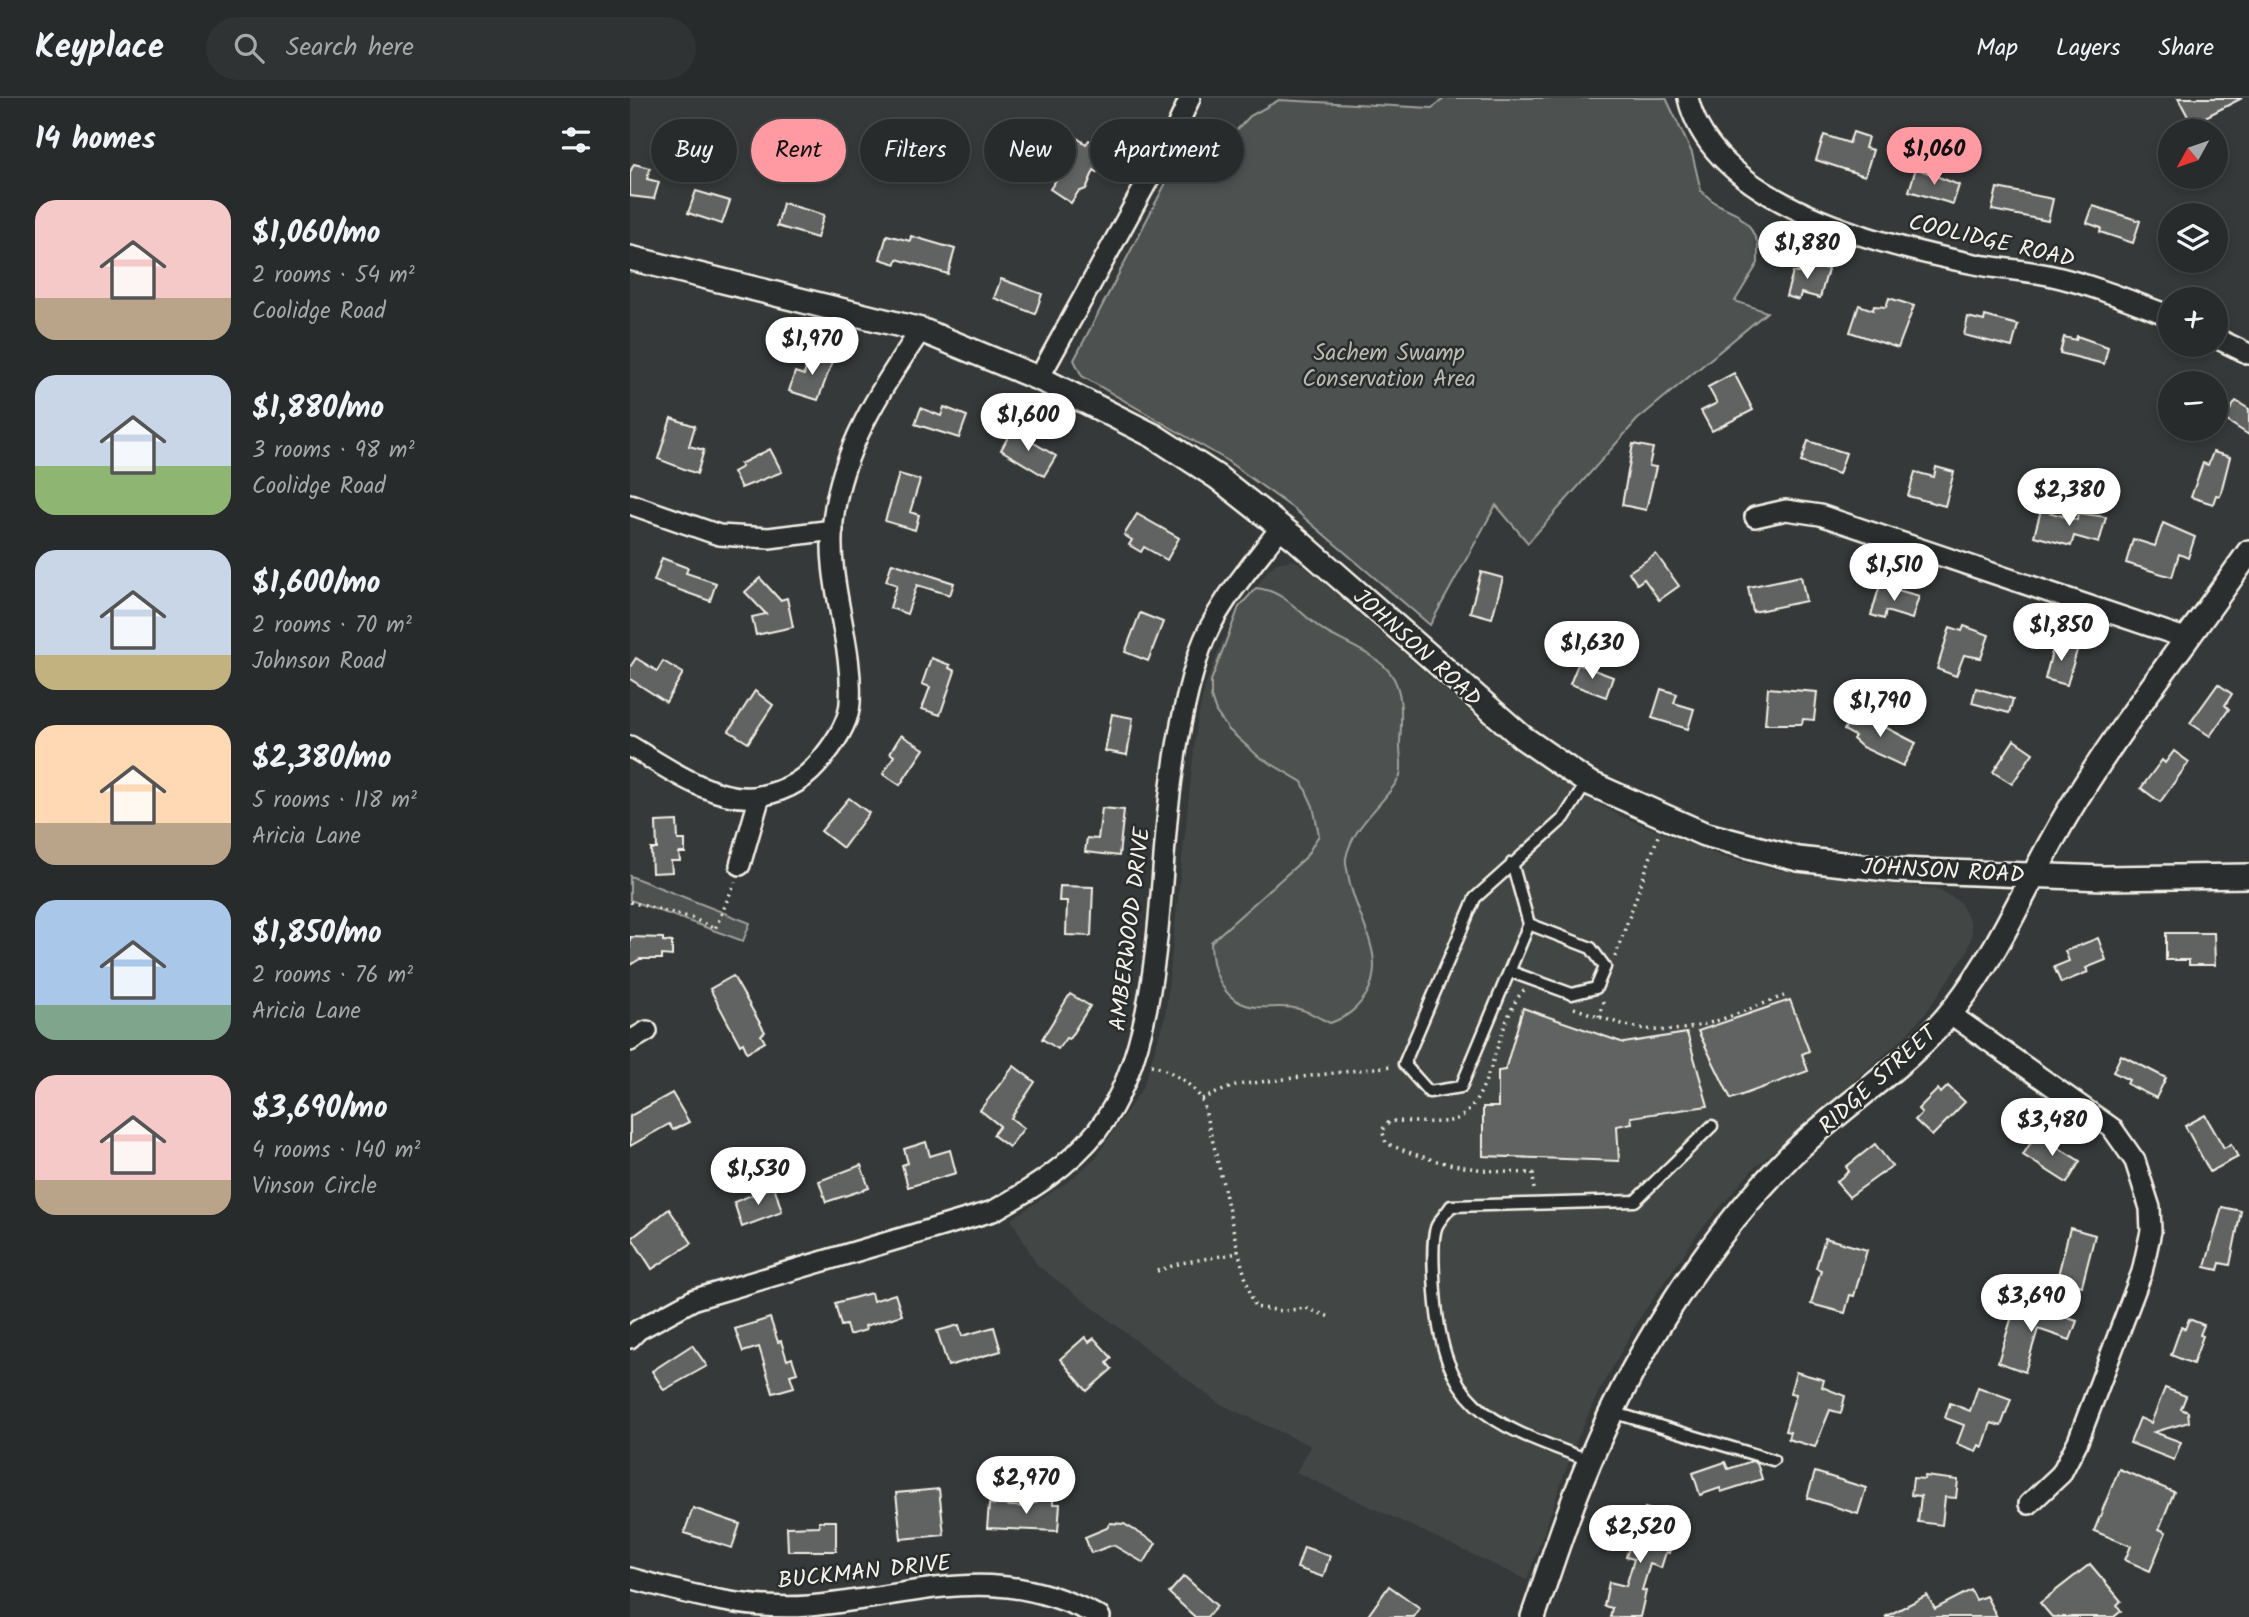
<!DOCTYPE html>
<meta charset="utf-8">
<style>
:root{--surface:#282b2b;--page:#303333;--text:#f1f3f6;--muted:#a5a7a9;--line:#444747;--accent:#ff9aa2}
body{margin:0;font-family:Kalam,sans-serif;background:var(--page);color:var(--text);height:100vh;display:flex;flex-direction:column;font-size:26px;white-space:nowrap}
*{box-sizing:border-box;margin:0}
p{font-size:23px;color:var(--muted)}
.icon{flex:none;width:38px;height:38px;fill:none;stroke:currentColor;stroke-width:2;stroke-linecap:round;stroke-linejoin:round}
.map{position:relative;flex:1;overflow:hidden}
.panel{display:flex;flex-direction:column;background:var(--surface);width:630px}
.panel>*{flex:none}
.top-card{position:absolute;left:21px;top:21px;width:665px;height:63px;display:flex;gap:14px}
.needle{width:46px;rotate:230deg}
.buttons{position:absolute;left:1528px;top:21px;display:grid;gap:14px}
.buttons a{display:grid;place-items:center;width:70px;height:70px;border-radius:50%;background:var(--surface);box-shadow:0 4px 10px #0003,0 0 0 2px var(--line);font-size:35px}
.price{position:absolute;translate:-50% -60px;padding:0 16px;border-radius:24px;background:#fff;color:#222;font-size:23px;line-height:46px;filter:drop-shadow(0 2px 4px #0008)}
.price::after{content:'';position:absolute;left:50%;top:42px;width:21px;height:16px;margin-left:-10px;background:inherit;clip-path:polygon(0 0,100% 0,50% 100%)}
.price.selected{background:var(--accent);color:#111}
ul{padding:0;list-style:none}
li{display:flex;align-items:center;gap:21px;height:175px;padding:0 35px}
li span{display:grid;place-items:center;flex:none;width:196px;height:140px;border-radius:21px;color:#555}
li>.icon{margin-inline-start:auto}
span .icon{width:84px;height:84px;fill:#fffc;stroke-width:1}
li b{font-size:30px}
h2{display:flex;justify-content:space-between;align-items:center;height:84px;padding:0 35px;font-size:30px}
.tag{padding:0 24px;border-radius:32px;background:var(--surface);box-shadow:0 4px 10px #0003,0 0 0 2px var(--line);font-size:24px;line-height:63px}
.tag.selected{background:var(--accent);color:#111}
header{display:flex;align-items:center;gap:42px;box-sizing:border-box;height:98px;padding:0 35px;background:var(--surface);border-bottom:2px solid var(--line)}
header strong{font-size:33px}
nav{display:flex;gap:38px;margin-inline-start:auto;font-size:24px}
.search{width:490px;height:63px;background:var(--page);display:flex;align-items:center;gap:18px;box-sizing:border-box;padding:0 24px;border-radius:38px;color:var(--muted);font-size:26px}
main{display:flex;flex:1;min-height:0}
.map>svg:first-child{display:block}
.built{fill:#434645}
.green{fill:#4e514f;stroke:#a1a19c;stroke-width:2}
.building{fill:#616362;stroke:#f4f1e8;stroke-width:2}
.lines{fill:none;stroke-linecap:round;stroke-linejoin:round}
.service-casing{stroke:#f4f1e8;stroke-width:15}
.minor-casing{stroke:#f4f1e8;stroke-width:24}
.tertiary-casing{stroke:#f4f1e8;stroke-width:28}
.path{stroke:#f4f1e8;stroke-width:3.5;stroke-dasharray:2 5;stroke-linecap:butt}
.service{stroke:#2a2d2e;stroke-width:10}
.minor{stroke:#2a2d2e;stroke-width:19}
.tertiary{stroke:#2a2d2e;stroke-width:23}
.labels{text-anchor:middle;stroke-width:5;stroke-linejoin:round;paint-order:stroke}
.street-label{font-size:23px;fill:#f4f1e8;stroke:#2a2d2e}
.park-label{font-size:23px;fill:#bab9b2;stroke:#2a2d2e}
</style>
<header>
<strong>Keyplace</strong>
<div class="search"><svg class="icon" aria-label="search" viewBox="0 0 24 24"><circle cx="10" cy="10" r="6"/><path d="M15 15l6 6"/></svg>Search here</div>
<nav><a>Map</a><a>Layers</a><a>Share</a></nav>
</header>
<main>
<section class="panel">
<h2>14 homes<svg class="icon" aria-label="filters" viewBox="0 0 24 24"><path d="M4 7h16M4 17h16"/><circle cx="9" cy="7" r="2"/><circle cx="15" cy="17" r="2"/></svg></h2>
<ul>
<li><span style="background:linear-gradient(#f6c9c9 70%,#b9a48a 0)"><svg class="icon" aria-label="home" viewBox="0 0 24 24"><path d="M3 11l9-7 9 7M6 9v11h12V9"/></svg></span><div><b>$1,060/mo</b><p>2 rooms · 54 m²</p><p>Coolidge Road</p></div></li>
<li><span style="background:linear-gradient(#c9d6e8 65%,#8fb573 0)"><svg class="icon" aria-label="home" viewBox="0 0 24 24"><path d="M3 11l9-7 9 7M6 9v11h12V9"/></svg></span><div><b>$1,880/mo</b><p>3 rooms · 98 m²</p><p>Coolidge Road</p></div></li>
<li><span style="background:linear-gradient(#c9d6e8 75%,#c2b280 0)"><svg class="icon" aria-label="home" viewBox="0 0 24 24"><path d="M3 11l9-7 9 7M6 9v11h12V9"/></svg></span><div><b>$1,600/mo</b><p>2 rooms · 70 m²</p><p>Johnson Road</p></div></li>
<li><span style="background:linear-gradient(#ffd9b3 70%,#b9a48a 0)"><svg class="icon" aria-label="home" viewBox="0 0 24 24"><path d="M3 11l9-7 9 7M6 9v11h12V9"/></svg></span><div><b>$2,380/mo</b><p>5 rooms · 118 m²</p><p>Aricia Lane</p></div></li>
<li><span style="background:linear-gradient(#a9c7e8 75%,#7fa58c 0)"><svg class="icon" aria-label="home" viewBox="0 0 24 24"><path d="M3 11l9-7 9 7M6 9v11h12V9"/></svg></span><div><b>$1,850/mo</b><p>2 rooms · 76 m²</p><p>Aricia Lane</p></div></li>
<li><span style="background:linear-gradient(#f6c9c9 75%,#b9a48a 0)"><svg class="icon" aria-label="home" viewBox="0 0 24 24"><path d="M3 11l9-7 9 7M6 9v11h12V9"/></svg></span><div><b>$3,690/mo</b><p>4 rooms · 140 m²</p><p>Vinson Circle</p></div></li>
</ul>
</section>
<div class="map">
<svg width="1619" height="1519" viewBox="0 0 1619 1519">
<rect width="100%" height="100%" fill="#363939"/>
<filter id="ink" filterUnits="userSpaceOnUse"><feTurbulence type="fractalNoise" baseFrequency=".0143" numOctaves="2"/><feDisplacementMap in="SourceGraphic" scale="14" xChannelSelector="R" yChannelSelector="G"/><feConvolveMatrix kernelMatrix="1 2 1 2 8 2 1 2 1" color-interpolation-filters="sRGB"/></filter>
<g filter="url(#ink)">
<polygon class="built" points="663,462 674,468 854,626 937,688 990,718 1093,759 1161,775 1308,791 1330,804 1340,824 1342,837 1338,852 1295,916 1272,941 1122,1072 1069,1134 1011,1218 968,1295 945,1346 897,1482 666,1374 681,1348 588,1305 407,1167 381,1121 439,1083 467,1058 513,989 535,919 567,624 575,589 591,547 611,511 639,471 646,465"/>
<g class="green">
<polygon points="815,0 1036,0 1062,55 1071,93 1085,105 1106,115 1120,129 1128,145 1128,165 1105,203 1137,214 1007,322 898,445 866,407 800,527 664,411 593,360 452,278 444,262 568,23 604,35 620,18 649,2 802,10"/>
<path d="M626 490C659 493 674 523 701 537 760 567 776 571 770 644 769 654 774 672 769 680 753 708 723 726 716 760 715 766 718 774 719 781 726 819 759 860 736 897 726 912 717 919 700 925 689 920 676 911 664 910 652 908 639 910 626 909 593 906 581 873 581 844L675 760 689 737 683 708 672 684 628 658 599 632 586 614 581 599V583L609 509Z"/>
<polygon points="0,778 120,825 113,843 0,802"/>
</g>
<g class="building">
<polygon points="1548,0 1612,0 1562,26"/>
<polygon points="1223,34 1238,39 1235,50 1243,52 1235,78 1186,62 1194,37 1219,45"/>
<polygon points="444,38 456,46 459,42 479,56 467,74 464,72 456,91 448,94 441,105 420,91 440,61 432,56"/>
<polygon points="4,66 20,70 17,81 29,84 24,101 0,98 0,74"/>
<polygon points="1286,70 1329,87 1323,106 1279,93"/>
<polygon points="1367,90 1423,101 1418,123 1362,112"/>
<polygon points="66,93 100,103 92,126 58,115"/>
<polygon points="153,105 194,117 187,140 147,128"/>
<polygon points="1463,108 1510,123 1503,145 1470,134 1471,130 1457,125"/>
<polygon points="257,137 280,143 281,138 325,151 318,176 267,161 266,166 250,161"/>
<polygon points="1171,164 1198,171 1190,200 1171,195 1169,202 1156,198 1163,174 1168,175"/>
<polygon points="371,181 412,196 405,216 364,200"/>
<polygon points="1259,200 1284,208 1268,250 1220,234 1229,207 1243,212 1244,208 1256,209"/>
<polygon points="1355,218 1388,227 1382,249 1334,237 1338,219 1354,223"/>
<polygon points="1447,238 1478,249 1474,266 1430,255 1434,239 1446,242"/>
<polygon points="180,255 203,262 188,302 159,293 165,274 174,277"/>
<polygon points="1104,275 1123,312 1082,333 1071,313 1087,305 1078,289"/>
<polygon points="1606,303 1619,311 1619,337 1594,321"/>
<polygon points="314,309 337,318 329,340 285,326 291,310 311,318"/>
<polygon points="41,320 65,328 59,348 74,352 67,376 28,361"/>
<polygon points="382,332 426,358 414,378 371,352"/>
<polygon points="1178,343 1216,355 1209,376 1171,364"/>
<polygon points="1003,346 1023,350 1019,368 1026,369 1016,412 992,407"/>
<polygon points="140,351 152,374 111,390 103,374 112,369 110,366"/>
<polygon points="1583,354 1600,359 1590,398 1586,397 1583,406 1561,399 1573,365 1578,367"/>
<polygon points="1306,369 1324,374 1315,408 1278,398 1285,374 1304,379"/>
<polygon points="269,376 290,382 280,414 289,417 285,432 255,423"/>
<polygon points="1411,412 1447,422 1448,415 1476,419 1469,445 1444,438 1441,448 1404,438"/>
<polygon points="507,416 549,440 537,462 514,449 511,454 499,447 502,442 494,437"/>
<polygon points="1533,425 1565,439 1558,460 1549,456 1542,479 1496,465 1503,441 1525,448"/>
<polygon points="1026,456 1049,488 1029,502 1014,481 1007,486 999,474"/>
<polygon points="32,460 58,470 56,475 86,485 80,503 24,483"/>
<polygon points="262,465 324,485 320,497 287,487 277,516 260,510 267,487 256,483"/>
<polygon points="851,474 873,480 862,520 840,514"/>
<polygon points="1171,478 1176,503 1123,514 1118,489"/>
<polygon points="130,480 150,502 157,500 163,529 126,537 122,519 136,516 115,494"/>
<polygon points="1250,487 1289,498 1282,521 1256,513 1254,521 1241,517"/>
<polygon points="510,515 533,524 518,563 495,554"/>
<polygon points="1334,528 1359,537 1351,560 1334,557 1326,578 1307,571 1320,529 1332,533"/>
<polygon points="1425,542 1448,549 1437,587 1415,581"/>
<polygon points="6,560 27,573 33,563 53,575 36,604 0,581 0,569"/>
<polygon points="301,560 320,567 319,570 325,573 310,617 292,611 300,589 292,586"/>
<polygon points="948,566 983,579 976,599 940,586"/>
<polygon points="1588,586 1602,596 1595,607 1599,611 1580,638 1560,625"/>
<polygon points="1138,590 1187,594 1184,622 1173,621 1172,626 1135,626"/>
<polygon points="1346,590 1383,601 1379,615 1342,605"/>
<polygon points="1031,591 1047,596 1044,605 1064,611 1058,631 1022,620"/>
<polygon points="125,593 143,607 118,645 99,633"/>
<polygon points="1224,613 1286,645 1273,668 1232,649 1223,641 1225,638 1214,632"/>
<polygon points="482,616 503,620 497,657 475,653"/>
<polygon points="271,637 294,651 270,687 253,676 264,658 260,655"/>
<polygon points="1384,642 1403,655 1382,686 1363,674"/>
<polygon points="1544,653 1559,664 1530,704 1511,690 1532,662 1535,665"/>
<polygon points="219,700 239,715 213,750 191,733"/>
<polygon points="472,710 494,712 489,758 455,754 457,740 468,741"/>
<polygon points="47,723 48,742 55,742 55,755 49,755 50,763 41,763 42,774 22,775 21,751 27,751 26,724"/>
<polygon points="430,788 463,789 461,838 436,837 437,803 429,803"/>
<polygon points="1536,835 1584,835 1585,867 1559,867 1559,862 1536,862"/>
<polygon points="0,839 33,840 33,843 42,844 42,858 32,857 32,861 10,861 0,867"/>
<polygon points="1468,840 1476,862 1456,870 1458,874 1431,885 1424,869 1439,863 1435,853"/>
<polygon points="103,878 135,934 131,937 135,944 117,954 113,945 110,947 80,891"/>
<polygon points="440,896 460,908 439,941 436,940 428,951 412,941"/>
<polygon points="1160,902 1179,953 1172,956 1178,973 1101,1001 1068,933"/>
<polygon points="893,910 994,945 1057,935 1078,1008 1001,1019 1002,1025 987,1028 989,1063 853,1058 853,1009 868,1009 868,973 875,972"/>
<polygon points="1491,957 1536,980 1526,1000 1497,986 1499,982 1483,974"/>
<polygon points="384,968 405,984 381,1020 394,1030 379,1049 363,1037 370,1028 350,1012"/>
<polygon points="1318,988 1335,1004 1302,1038 1285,1022 1292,1015 1288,1011 1308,991 1311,995"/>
<polygon points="42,995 59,1024 43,1032 39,1026 0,1048 0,1018"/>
<polygon points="1575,1017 1594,1050 1601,1046 1608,1059 1580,1074 1555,1028"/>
<polygon points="1406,1036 1450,1063 1437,1085 1393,1057"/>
<polygon points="296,1044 300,1058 320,1052 326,1075 278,1089 272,1067 278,1065 274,1051"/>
<polygon points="1245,1046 1262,1068 1219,1099 1206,1084 1219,1073 1216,1069"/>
<polygon points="231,1067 239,1090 196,1104 189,1083"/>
<polygon points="144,1088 152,1114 112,1129 104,1104"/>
<polygon points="1592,1109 1611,1113 1600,1167 1590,1165 1588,1172 1575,1169"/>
<polygon points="39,1111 62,1145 22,1171 2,1140"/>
<polygon points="1440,1130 1465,1137 1452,1188 1427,1181"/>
<polygon points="1195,1140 1237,1152 1224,1198 1220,1197 1215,1215 1181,1206 1191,1172 1186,1170"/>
<polygon points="241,1195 243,1203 265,1196 272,1217 235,1228 236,1232 219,1237 216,1227 211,1228 205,1205"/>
<polygon points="1390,1205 1447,1223 1440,1242 1408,1231 1395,1274 1368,1264 1383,1215 1386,1216"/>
<polygon points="140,1220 148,1244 151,1243 157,1262 162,1260 167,1275 160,1277 164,1289 143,1295 129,1249 113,1254 105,1231"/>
<polygon points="1559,1221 1574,1227 1570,1237 1573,1238 1563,1266 1541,1257 1551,1229 1555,1231"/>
<polygon points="329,1227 332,1238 364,1229 371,1253 318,1268 307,1233"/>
<polygon points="455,1239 459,1244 464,1240 482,1260 477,1265 482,1271 457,1293 430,1261"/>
<polygon points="62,1247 77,1268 34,1292 22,1273"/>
<polygon points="1166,1274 1194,1282 1192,1289 1215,1298 1211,1315 1200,1312 1185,1349 1158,1341 1160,1334 1155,1333 1166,1296 1160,1295"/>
<polygon points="1348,1289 1381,1301 1371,1328 1361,1325 1353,1349 1349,1347 1346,1353 1327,1346 1334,1327 1315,1320 1320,1305 1340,1313"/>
<polygon points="1535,1290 1556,1298 1551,1311 1558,1314 1559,1324 1524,1334 1551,1344 1544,1362 1500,1345 1510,1320 1521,1325"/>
<polygon points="1122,1363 1127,1365 1132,1381 1091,1394 1090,1390 1070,1397 1063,1375 1095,1364 1098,1371"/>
<polygon points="1489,1371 1544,1394 1529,1431 1536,1434 1520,1473 1495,1462 1501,1448 1464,1433"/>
<polygon points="1185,1374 1236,1390 1228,1416 1177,1400"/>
<polygon points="1295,1378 1328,1382 1326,1400 1315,1399 1312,1427 1288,1424 1291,1398 1281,1397 1283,1380 1294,1381"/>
<polygon points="309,1391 314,1437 271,1441 266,1395"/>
<polygon points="407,1399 423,1400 423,1406 430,1406 428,1433 357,1430 359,1406 397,1409 397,1404 406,1405"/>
<polygon points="63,1410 110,1426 102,1450 54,1435"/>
<polygon points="1015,1410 1037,1417 1031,1437 1043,1441 1039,1455 1036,1454 1031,1470 1020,1466 1012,1492 1016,1493 1010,1519 980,1519 982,1510 974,1508 979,1484 996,1488 1004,1461 996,1459 1008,1421 1011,1422"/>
<polygon points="189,1423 206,1423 206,1453 158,1453 157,1429 189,1428"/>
<polygon points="480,1425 494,1426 526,1445 514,1465 483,1447 461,1455 455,1439 477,1430"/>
<polygon points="674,1449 700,1458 693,1479 667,1470"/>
<polygon points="1460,1466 1491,1503 1487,1507 1491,1513 1484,1519 1422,1519 1410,1505"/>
<polygon points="554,1478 587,1508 577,1519 565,1519 539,1495"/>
<polygon points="759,1488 790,1510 784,1519 737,1519"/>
<polygon points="1341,1492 1346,1502 1356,1498 1367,1519 1255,1519 1297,1497 1305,1511"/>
</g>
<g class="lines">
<g class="service-casing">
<g id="service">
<polyline points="882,765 899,826 831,989 799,994 774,966 845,800 934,720 957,684"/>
<polyline points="881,874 942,896 966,890 975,869 961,850 899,826"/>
<polyline points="982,1314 1143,1362"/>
<path d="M959 1362C858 1325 813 1311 805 1194 804 1178 801 1145 806 1130 808 1123 817 1115 821 1108L1005 1103 1082 1028"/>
</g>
</g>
<g class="minor-casing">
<g id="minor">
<path d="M1058 0C1083 108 1260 150 1355 168 1376 171 1397 173 1418 177 1460 186 1501 203 1540 218"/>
<polyline points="1586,240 1619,256"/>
<polyline points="409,280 544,35 560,0"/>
<polyline points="0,406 89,437 139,440 203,432"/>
<polyline points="1125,419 1156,412 1190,417 1558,541"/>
<path d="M0 648C35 669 88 707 130 698"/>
<path d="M110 767 130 698C159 692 177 681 195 657 206 643 219 623 220 605 224 545 196 485 203 424 210 353 251 290 291 232"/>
<polyline points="1319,915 1482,1030 1505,1063 1520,1110 1521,1133 1512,1174 1448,1343 1431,1376 1399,1406"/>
<polyline points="0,943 17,933"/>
<path d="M0 1240 8 1232 65 1201 363 1113C402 1091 438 1069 467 1033 529 954 528 810 538 712 544 658 553 604 570 552 586 506 623 467 651 429"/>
<path d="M0 1480C58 1496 117 1513 179 1508 290 1498 362 1461 470 1519"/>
</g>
</g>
<g class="tertiary-casing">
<g id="tertiary">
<polyline points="0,160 291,232 415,283 524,338 587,379 666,441 892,639 957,684 1074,736 1168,761 1266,772 1474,780 1619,778"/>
<path d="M903 1519C919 1474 933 1428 951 1384 999 1263 1070 1149 1161 1057 1214 1005 1280 967 1326 908 1374 846 1400 777 1440 711 1494 622 1560 539 1619 454"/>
</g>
</g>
<g class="path">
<polyline points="0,804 62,820 85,831 105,784"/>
<polyline points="985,859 1028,738"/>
<path d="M894 892C865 922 862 1016 820 1023 801 1026 779 1023 760 1023L752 1032 756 1045C803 1066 853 1075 903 1075L904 1093"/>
<path d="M944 910C970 919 995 929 1023 932 1067 936 1114 912 1154 898"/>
<polyline points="969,919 974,900"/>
<path d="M521 967C538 971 560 984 570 999 576 1007 576 1021 579 1030 596 1089 604 1151 625 1209L653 1213 676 1210 700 1219"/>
<polyline points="572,1001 606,987 762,968"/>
<polyline points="527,1173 551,1165 608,1155"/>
</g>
<use href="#service" class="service"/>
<use href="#minor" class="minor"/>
<use href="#tertiary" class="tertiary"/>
</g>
</g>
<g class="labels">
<g class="street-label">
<text transform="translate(1362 142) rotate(13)" y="8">COOLIDGE ROAD</text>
<text transform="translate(788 549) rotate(42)" y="8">JOHNSON ROAD</text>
<text transform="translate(1313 772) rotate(3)" y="8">JOHNSON ROAD</text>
<text transform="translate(499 831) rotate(-83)" y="8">AMBERWOOD DRIVE</text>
<text transform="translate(1247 981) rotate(-42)" y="8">RIDGE STREET</text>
<text transform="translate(234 1473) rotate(-6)" y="8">BUCKMAN DRIVE</text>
</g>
<g class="park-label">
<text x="759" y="262">Sachem Swamp<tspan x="759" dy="26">Conservation Area</tspan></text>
</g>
</g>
</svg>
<div class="buttons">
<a><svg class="needle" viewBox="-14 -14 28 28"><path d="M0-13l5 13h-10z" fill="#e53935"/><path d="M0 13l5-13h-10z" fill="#a5a7a9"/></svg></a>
<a><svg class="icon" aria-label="layers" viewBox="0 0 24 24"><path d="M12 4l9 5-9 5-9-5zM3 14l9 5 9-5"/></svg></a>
<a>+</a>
<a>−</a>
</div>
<b class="price selected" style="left:1304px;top:89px">$1,060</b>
<b class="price" style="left:1177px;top:183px">$1,880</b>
<b class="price" style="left:182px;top:279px">$1,970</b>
<b class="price" style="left:398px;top:355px">$1,600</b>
<b class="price" style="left:1439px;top:430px">$2,380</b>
<b class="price" style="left:1264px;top:505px">$1,510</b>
<b class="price" style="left:1431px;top:565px">$1,850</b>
<b class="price" style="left:962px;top:583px">$1,630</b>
<b class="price" style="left:1250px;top:641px">$1,790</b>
<b class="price" style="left:1422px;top:1060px">$3,480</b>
<b class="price" style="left:128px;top:1109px">$1,530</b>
<b class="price" style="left:1401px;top:1236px">$3,690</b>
<b class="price" style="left:396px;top:1418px">$2,970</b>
<b class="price" style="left:1010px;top:1467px">$2,520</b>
<div class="top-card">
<a class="tag">Buy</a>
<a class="tag selected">Rent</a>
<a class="tag">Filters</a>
<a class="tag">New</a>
<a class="tag">Apartment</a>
</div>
</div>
</main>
